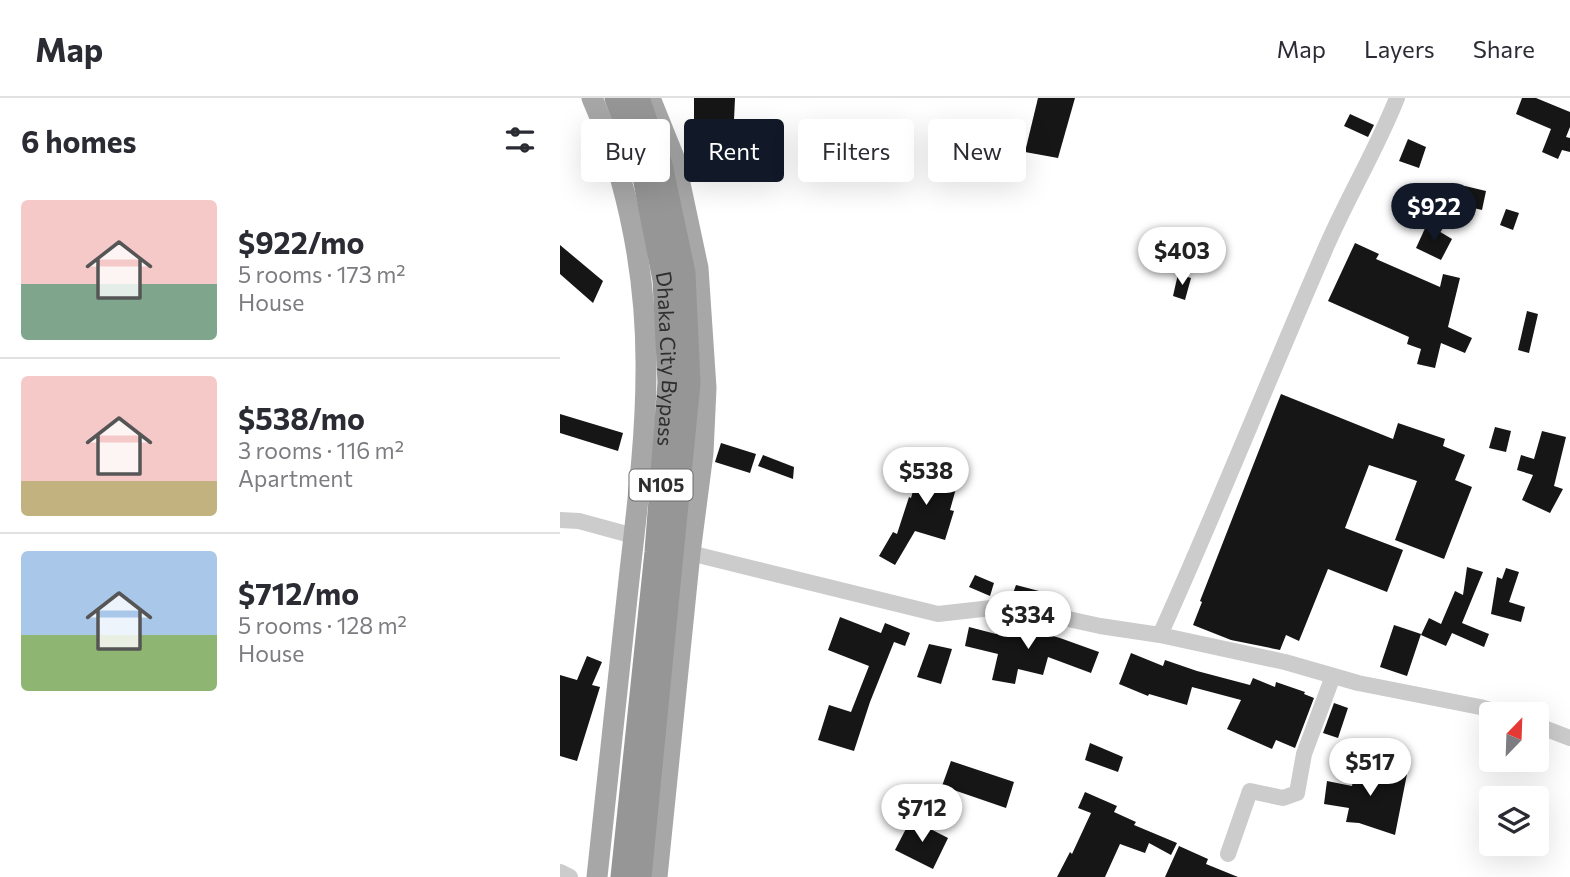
<!DOCTYPE html>
<meta charset="utf-8">
<style>
:root{--surface:#fff;--page:#f2f2f3;--text:#2b2b33;--muted:#7c7c81;--line:#e1e1e2;--accent:#111827}
body{margin:0;font-family:Commissioner,sans-serif;background:var(--page);color:var(--text);height:100vh;display:flex;flex-direction:column;font-size:26px;white-space:nowrap}
*{box-sizing:border-box;margin:0}
p{font-size:23px;color:var(--muted)}
.icon{flex:none;width:38px;height:38px;fill:none;stroke:currentColor;stroke-width:2;stroke-linecap:round;stroke-linejoin:round}
.map{position:relative;flex:1;overflow:hidden}
.drawer{display:flex;flex-direction:column;background:var(--surface);width:560px}
.drawer>*{flex:none}
.guide{position:absolute;left:21px;top:21px;width:665px;height:63px;display:flex;gap:14px}
.needle{width:46px;rotate:23deg}
.tools{position:absolute;left:919px;top:604px;display:grid;gap:14px}
.tools a{display:grid;place-items:center;width:70px;height:70px;border-radius:7px;background:var(--surface);box-shadow:0 7px 28px #0002;font-size:35px}
.price{position:absolute;translate:-50% -60px;padding:0 16px;border-radius:24px;background:#fff;color:#222;font-size:23px;line-height:46px;filter:drop-shadow(0 2px 4px #0008)}
.price::after{content:'';position:absolute;left:50%;top:42px;width:21px;height:16px;margin-left:-10px;background:inherit;clip-path:polygon(0 0,100% 0,50% 100%)}
.price.current{background:var(--accent);color:#fff}
ul{padding:0;list-style:none}
li{display:flex;align-items:center;gap:21px;height:175px;padding:0 21px}
li+li{border-top:2px solid var(--line)}
li span{display:grid;place-items:center;flex:none;width:196px;height:140px;border-radius:7px;color:#555}
li>.icon{margin-inline-start:auto}
span .icon{width:84px;height:84px;fill:#fffc;stroke-width:1}
li b{font-size:30px}
h2{display:flex;justify-content:space-between;align-items:center;height:84px;padding:0 21px;font-size:30px}
.tag{padding:0 24px;border-radius:7px;background:var(--surface);box-shadow:0 7px 28px #0002;font-size:24px;line-height:63px}
.tag.current{background:var(--accent);color:#fff}
header{display:flex;align-items:center;gap:42px;box-sizing:border-box;height:98px;padding:0 35px;background:var(--surface);border-bottom:2px solid var(--line)}
header strong{font-size:33px}
nav{display:flex;gap:38px;margin-inline-start:auto;font-size:24px}
main{display:flex;flex:1;min-height:0}
.map>svg:first-child{display:block}
.building{fill:#161616}
.lines{fill:none;stroke-linecap:round;stroke-linejoin:round}
.minor{stroke:#ccc;stroke-width:16}
.major{stroke:#a7a7a7;stroke-width:21}
.highway{stroke:#969696;stroke-width:23}
.labels{text-anchor:middle;stroke-width:7;stroke-linejoin:round;paint-order:stroke}
.shield{fill:#fff;stroke:#6d6d6d;stroke-width:2}
.shield-label{font-size:19px;font-weight:bold;fill:#2f2f2f}
.street-label{font-size:21px;fill:#2f2f2f;stroke:#fff}
</style>
<header>
<strong>Map</strong>
<nav><a>Map</a><a>Layers</a><a>Share</a></nav>
</header>
<main>
<section class="drawer">
<h2>6 homes<svg class="icon" aria-label="filters" viewBox="0 0 24 24"><path d="M4 7h16M4 17h16"/><circle cx="9" cy="7" r="2"/><circle cx="15" cy="17" r="2"/></svg></h2>
<ul>
<li><span style="background:linear-gradient(#f6c9c9 60%,#7fa58c 0)"><svg class="icon" aria-label="home" viewBox="0 0 24 24"><path d="M3 11l9-7 9 7M6 9v11h12V9"/></svg></span><div><b>$922/mo</b><p>5 rooms · 173 m²</p><p>House</p></div></li>
<li><span style="background:linear-gradient(#f6c9c9 75%,#c2b280 0)"><svg class="icon" aria-label="home" viewBox="0 0 24 24"><path d="M3 11l9-7 9 7M6 9v11h12V9"/></svg></span><div><b>$538/mo</b><p>3 rooms · 116 m²</p><p>Apartment</p></div></li>
<li><span style="background:linear-gradient(#a9c7e8 60%,#8fb573 0)"><svg class="icon" aria-label="home" viewBox="0 0 24 24"><path d="M3 11l9-7 9 7M6 9v11h12V9"/></svg></span><div><b>$712/mo</b><p>5 rooms · 128 m²</p><p>House</p></div></li>
</ul>
</section>
<div class="map">
<svg width="1010" height="779" viewBox="0 0 1010 779">
<rect width="100%" height="100%" fill="#fff"/>
<g class="building">
<polygon points="134,0 175,0 174,22 134,21"/>
<polygon points="478,0 515,0 498,60 465,54"/>
<polygon points="962,0 976,0 1010,14 1010,29 1006,39 1010,40 1010,54 1002,52 998,61 982,54 991,31 956,16"/>
<polygon points="790,16 814,27 808,39 784,28"/>
<polygon points="848,41 866,49 859,70 839,63"/>
<polygon points="905,88 926,93 922,112 901,107"/>
<polygon points="946,111 959,115 953,132 940,127"/>
<polygon points="867,126 892,141 881,162 856,150"/>
<polygon points="795,145 819,156 816,161 880,189 883,176 900,180 888,229 912,240 905,255 881,245 875,270 857,266 861,251 847,246 849,239 768,203"/>
<polygon points="0,147 43,183 33,205 0,176"/>
<polygon points="618,176 631,180 625,202 613,198"/>
<polygon points="967,213 978,216 969,255 958,252"/>
<polygon points="721,296 833,341 838,325 885,341 883,348 905,357 895,382 912,389 884,461 835,442 857,383 809,367 785,430 843,452 827,494 768,471 739,543 726,537 720,552 671,542 633,527 642,504 640,503"/>
<polygon points="0,316 63,335 58,353 0,335"/>
<polygon points="935,329 951,333 946,354 929,350"/>
<polygon points="982,333 1006,339 994,388 1003,391 990,415 962,402 973,377 957,372 961,357 974,361"/>
<polygon points="161,345 196,356 190,375 155,364"/>
<polygon points="203,357 234,369 233,381 198,368"/>
<polygon points="363,358 402,369 390,412 394,413 385,442 355,433 335,467 319,458 333,434 337,436 349,399 351,400"/>
<polygon points="907,469 923,474 902,525 929,536 924,549 892,535 886,548 861,537 869,520 881,526 895,493 903,497"/>
<polygon points="946,470 959,474 949,504 965,509 961,524 931,516 937,479 942,481"/>
<polygon points="415,477 434,485 430,498 409,489"/>
<polygon points="456,487 479,493 477,503 452,498"/>
<polygon points="280,519 321,535 325,525 350,535 345,548 334,544 310,604 294,653 258,642 269,607 291,614 309,568 268,552"/>
<polygon points="439,523 500,540 539,554 531,575 488,559 483,577 458,571 455,586 432,582 438,556 405,548 409,529 436,536"/>
<polygon points="834,527 861,536 847,578 820,569"/>
<polygon points="369,546 392,551 381,586 357,579"/>
<polygon points="571,555 603,568 605,562 637,573 690,587 693,580 715,589 716,584 745,594 744,596 754,600 735,650 716,642 712,651 667,631 681,602 632,589 627,607 589,596 588,598 559,586"/>
<polygon points="27,558 42,564 32,587 40,589 17,663 0,658 0,577 17,582"/>
<polygon points="774,605 788,610 778,640 763,635"/>
<polygon points="530,645 563,659 558,674 525,662"/>
<polygon points="391,663 454,684 446,710 382,688"/>
<polygon points="814,669 847,676 835,737 799,725 786,724 789,710 764,706 767,683 792,688 795,670 813,673"/>
<polygon points="525,694 557,708 554,714 576,724 574,727 617,745 611,757 589,745 585,755 560,746 545,779 497,779 510,754 512,756 531,715 518,710"/>
<polygon points="351,721 388,740 373,771 335,752"/>
<polygon points="619,748 648,761 646,766 678,779 605,779"/>
</g>
<g class="lines">
<g class="minor">
<polyline points="0,422 19,423 74,438"/>
<polyline points="130,455 378,516 449,508 540,528 600,537 725,564 798,585 920,609 943,616"/>
<path d="M600 537C657 411 708 282 764 154 786 102 816 53 837 0"/>
<polyline points="976,627 1010,640"/>
<polyline points="668,756 690,693 723,700 737,695 744,656 773,578"/>
<polyline points="0,774 10,779"/>
</g>
<g class="major">
<path d="M32 0C69 85 87 181 86 273 86 349 75 425 67 500 57 593 47 686 37 779"/>
<polyline points="90,0 115,62 138,170 146,290 143,355 130,455 97,779"/>
</g>
<g class="highway">
<path id="s1" d="M56 0 82 69 104 182 109 285 96 454 62 779"/>
<polyline points="78,0 101,67 124,175 129,285 80,779"/>
</g>
</g>
<g class="labels">
<rect class="shield" x="69.5" y="371.5" width="63" height="31" rx="5"/>
<g class="shield-label">
<text x="101" y="394">N105</text>
</g>
<g class="street-label">
<text dy="7" stroke="none"><textPath href="#s1" startOffset="268">Dhaka City Bypass</textPath></text>
</g>
</g>
</svg>
<div class="tools">
<a><svg class="needle" viewBox="-14 -14 28 28"><path d="M0-13l5 13h-10z" fill="#e53935"/><path d="M0 13l5-13h-10z" fill="#7c7c81"/></svg></a>
<a><svg class="icon" aria-label="layers" viewBox="0 0 24 24"><path d="M12 4l9 5-9 5-9-5zM3 14l9 5 9-5"/></svg></a>
</div>
<b class="price current" style="left:874px;top:145px">$922</b>
<b class="price" style="left:622px;top:189px">$403</b>
<b class="price" style="left:366px;top:409px">$538</b>
<b class="price" style="left:468px;top:553px">$334</b>
<b class="price" style="left:810px;top:700px">$517</b>
<b class="price" style="left:362px;top:746px">$712</b>
<div class="guide">
<a class="tag">Buy</a>
<a class="tag current">Rent</a>
<a class="tag">Filters</a>
<a class="tag">New</a>
</div>
</div>
</main>
